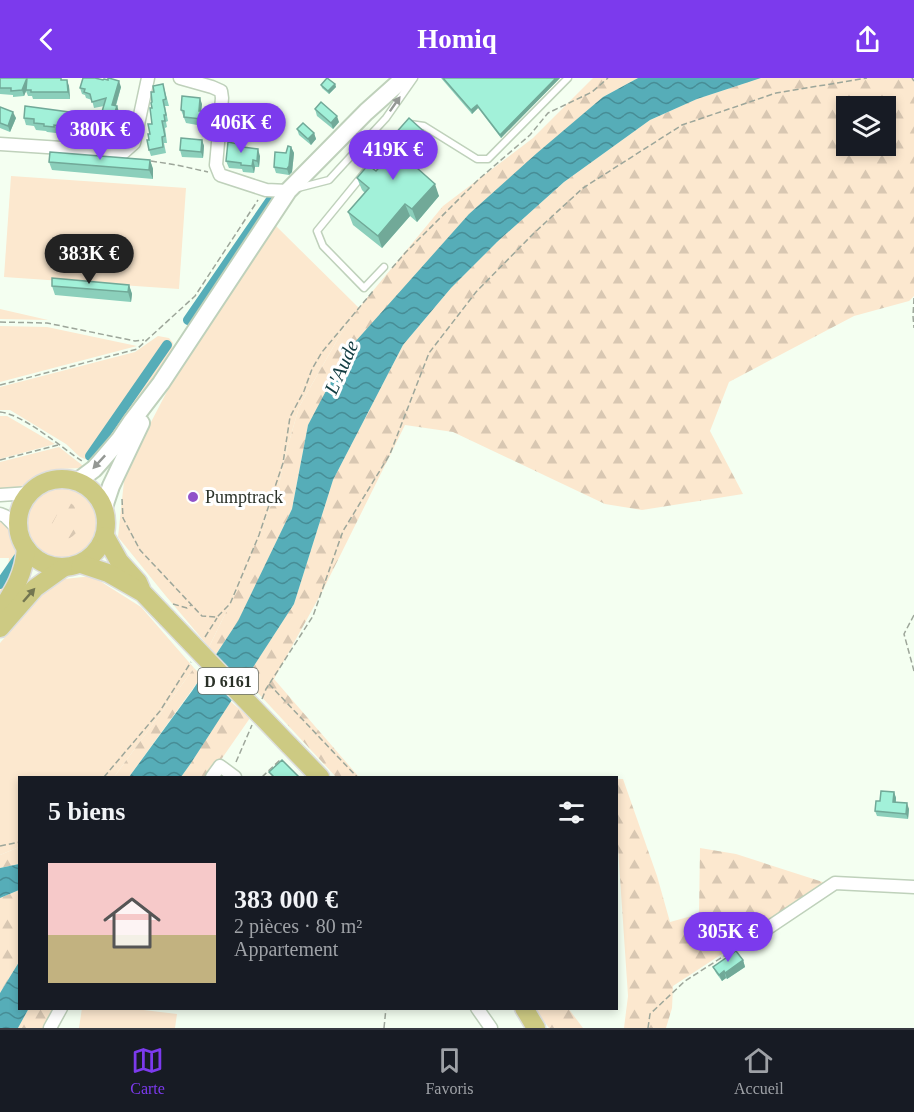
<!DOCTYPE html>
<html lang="fr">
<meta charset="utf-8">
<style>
:root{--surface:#171b24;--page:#242831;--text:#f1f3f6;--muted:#9ea1a6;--line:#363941;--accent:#7c3aed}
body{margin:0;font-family:Georgia,serif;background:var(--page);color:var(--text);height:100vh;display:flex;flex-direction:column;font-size:22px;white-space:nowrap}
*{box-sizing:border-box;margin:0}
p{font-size:20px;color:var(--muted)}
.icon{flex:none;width:33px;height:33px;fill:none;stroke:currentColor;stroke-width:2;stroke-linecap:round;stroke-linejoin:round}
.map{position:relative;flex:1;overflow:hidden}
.details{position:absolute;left:18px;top:698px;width:600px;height:234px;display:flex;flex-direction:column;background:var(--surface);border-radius:0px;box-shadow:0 3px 9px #0003}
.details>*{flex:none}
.controls{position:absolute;left:836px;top:18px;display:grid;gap:12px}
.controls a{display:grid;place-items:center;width:60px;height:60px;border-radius:0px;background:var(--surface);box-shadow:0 3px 9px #0003;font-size:30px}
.price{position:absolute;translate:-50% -51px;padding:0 14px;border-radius:21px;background:var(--accent);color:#fff;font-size:20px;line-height:39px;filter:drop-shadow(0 2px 3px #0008)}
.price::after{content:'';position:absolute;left:50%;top:36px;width:18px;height:14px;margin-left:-9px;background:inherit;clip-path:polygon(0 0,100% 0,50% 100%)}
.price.on{background:#222;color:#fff}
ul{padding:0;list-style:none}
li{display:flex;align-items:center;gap:18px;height:150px;padding:0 30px}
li+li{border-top:2px solid var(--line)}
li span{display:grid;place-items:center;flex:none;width:168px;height:120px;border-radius:0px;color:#555}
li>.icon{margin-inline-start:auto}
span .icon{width:72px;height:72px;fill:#fffc;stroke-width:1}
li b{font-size:26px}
h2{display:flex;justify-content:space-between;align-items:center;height:72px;padding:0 30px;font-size:26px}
header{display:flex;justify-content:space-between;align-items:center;height:78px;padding:0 30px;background:var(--accent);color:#fff;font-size:27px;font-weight:800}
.tabs{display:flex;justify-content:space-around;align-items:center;height:84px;border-top:2px solid var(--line);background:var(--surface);font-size:16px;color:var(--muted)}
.tabs a{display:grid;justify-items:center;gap:3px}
.tabs .on{color:var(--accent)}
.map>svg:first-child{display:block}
.grass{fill:#fce8cf}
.forest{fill:url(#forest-firs);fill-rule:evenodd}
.water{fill:url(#water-waves)}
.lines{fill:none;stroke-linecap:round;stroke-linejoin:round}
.canal{stroke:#56adb8;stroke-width:10}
.lane-casing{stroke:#bfd1bb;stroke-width:9}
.street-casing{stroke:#bfd1bb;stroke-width:15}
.secondary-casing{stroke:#bfd1bb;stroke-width:20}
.primary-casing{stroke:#dddedd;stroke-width:21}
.path{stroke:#9da69a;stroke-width:1.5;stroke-dasharray:6 3;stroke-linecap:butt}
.lane{stroke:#fff;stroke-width:6}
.street{stroke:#fff;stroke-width:12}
.secondary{stroke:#fff;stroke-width:16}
.primary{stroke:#cdca83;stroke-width:18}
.primary-bridge-casing{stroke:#dddedd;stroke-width:21;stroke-linecap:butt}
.primary-bridge{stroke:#cdca83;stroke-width:18}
.wall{fill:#8bcfbb}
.shaded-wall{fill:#71a998}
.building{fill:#a2f1d9;stroke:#71a998;stroke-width:1.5}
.oneway{fill:#949894}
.oneway2{fill:#737651}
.poi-dot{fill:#9153ca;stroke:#fff;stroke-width:2}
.labels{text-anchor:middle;stroke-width:6;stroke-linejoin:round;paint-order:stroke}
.shield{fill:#fff;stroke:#6a6f68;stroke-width:1.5}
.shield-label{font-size:16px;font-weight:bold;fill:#2a3128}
.poi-label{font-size:18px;fill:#2a3128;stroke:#fff;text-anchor:start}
.water-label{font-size:20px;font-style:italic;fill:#123c41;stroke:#fff}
</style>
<header><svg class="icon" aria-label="back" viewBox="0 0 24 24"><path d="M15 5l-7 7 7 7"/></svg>Homiq<svg class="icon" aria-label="share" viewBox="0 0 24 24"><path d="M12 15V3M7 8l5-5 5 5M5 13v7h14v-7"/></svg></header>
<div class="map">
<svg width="914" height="950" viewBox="0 0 914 950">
<defs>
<pattern id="forest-firs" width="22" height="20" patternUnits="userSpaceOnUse" patternTransform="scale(1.5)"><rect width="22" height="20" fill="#fce8cf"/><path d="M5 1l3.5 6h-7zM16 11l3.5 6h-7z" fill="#d8c7b2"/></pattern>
<pattern id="water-waves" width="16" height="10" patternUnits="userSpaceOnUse" patternTransform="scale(1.5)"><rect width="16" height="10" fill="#56adb8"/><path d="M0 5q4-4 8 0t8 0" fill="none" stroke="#478d96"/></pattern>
</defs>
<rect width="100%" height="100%" fill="#f4fff1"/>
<g class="grass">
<polygon points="11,98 186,110 179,211 4,199"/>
<polygon points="275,147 359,230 348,243 299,329 283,385 279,408 230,526 209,569 165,517 118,459 125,394 175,298"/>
<polygon points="0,231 48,242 0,241"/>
<polygon points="0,248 47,249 137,268 0,304"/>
<polygon points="158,258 169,260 173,265 172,272 169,279 128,340 91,382 85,381 80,379 66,366 10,332 0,332 0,309 135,274"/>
<polygon points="0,338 7,338 55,366 0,381"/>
<polygon points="59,369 82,387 82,390 59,391 17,410 0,412 0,384"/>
<circle cx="64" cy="446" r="38"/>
<polygon points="0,441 13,453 21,485 0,528 0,502 8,490 9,480 0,480"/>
<polygon points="92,498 141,529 194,590 114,699 20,699 19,769 0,777 0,565 55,502"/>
<polygon points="82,930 127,930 177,936 175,950 79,950"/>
</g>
<g class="forest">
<polygon points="593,0 638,0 603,19 308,347 292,431 238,544 216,576 209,569 230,526 279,408 283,385 299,329 348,243 443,128 533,60"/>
<path d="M761 0H914V218L909 223 854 238 729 304 710 353 743 416 642 432 605 426 453 354 405 347 323 512 274 601 359 699H336L245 601 294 526 333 402 403 267 451 210 497 164 564 104 650 42 697 21ZM846 28H885V68H846Z"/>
<path d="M56 423C66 423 78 424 75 437L67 440 58 435 51 448 64 452 70 449 75 452 76 455C65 467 55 460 44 451L45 448 47 447 53 434 52 427Z"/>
<polygon points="194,590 202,598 129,699 114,699"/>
<polygon points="230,623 250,640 209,699 181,699 191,685"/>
<polygon points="616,701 623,701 657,798 670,844 699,836 700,770 736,776 829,806 673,908 672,930 666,950 624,950 628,918 617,755"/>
<polygon points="19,769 19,786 0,790 0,777"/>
<polygon points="19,812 19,884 0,915 0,820"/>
<polygon points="29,930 66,930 58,950 18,950"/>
<polygon points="534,930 568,930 583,950 549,950"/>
</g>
<g class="water">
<polygon points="638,0 761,0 697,21 650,42 564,104 497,164 451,210 403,267 333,402 294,526 191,685 181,699 129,699 192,613 238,543 292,431 308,347 347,273 469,136 537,75 603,19"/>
<polygon points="19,786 19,812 0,820 0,790"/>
<polygon points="19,884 20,930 29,930 18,950 0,950 0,915"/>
</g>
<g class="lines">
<g class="canal">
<polyline points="188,242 272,120"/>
<polyline points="90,378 167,267"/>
<polyline points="0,506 18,480"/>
</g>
<g class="lane-casing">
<g id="lane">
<polyline points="410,46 424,48 477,81 488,81 568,0"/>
<polyline points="384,71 317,153 323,168 364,210 384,189"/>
<polyline points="298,110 329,102 386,40 414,0"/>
</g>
</g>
<g class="street-casing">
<g id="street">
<polyline points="180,0 212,9 221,13 222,20 216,87 220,97 266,112 288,113"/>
<polyline points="0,66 124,74 134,65 148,0"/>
<polyline points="0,417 30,415"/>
<polyline points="0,436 5,438 18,451"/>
<polyline points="212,699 220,688 235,699"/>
<polyline points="756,858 835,805 914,809"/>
<polyline points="477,930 491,950"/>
<polyline points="50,950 61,930"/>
</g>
</g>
<g class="secondary-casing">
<g id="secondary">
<polyline points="78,403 94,391 102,382 120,361 132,343 161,305 288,113 366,34 404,0"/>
<polyline points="104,429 111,408 141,345"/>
</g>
</g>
<g class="primary-casing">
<g id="primary">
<circle cx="62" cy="445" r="44"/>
<polyline points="105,458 119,483 138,504 141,511"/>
<polyline points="81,486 108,495 143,515 167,540"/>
<path d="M0 534C14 512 24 497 26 470"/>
<polyline points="0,550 35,510 63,490"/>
<polyline points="289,667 320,699"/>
<polyline points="524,930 536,950"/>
</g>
</g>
<g class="path">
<polyline points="912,0 914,3"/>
<polyline points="151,83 177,87 208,94"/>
<polyline points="392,190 405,175 479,101 530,57 548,35 592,14 608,0"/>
<polyline points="914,220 913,238 914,250"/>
<polyline points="0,244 47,245 135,263 144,262"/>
<polyline points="0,307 137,271 195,218 258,122"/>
<path d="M0 334C23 336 62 370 82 383"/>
<polyline points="0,382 58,367"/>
<polyline points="122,421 123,440 140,472 202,538 217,539 230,526 259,457 283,385 290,339 304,313 312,291 322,274 374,212"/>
<polyline points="173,526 187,530 191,527"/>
<polyline points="914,537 904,556 914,593"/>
<polyline points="205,559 217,540"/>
<polyline points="269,606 357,699"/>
<polyline points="262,621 266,611 313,538 343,453 390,376 429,275 476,214 534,155 583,110 682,47 776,15 867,0"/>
<polyline points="236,684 252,647"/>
<polyline points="104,699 160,633 191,584"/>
<polyline points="262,699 281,681"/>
<polyline points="0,768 20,764"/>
<polyline points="384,950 386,930"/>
<polyline points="648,950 650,936 685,903 746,864"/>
</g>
<use href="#lane" class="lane"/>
<use href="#street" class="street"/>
<use href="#secondary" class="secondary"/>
<use href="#primary" class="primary"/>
<g class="primary-bridge-casing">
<polyline id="primary-bridge" points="167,540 289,667"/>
</g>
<use href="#primary-bridge" class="primary-bridge"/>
</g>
<g class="wall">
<polygon points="0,0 61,0 62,2 69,8 70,21 33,21 32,18 28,18 26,13 24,18 13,19 13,17 0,16"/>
<polygon points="441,0 560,0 501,60 478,30 472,36"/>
<polygon points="163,6 169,28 165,28 168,43 166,44 167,49 165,50 167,65 164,65 166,75 151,78 149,72 149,62 152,46 152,30 154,14"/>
<polygon points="335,6 336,9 329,16 322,10 321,7"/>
<polygon points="121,9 116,28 117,28 119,34 110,63 95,58 94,54 76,52 74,46 85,35 87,41 99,44 104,28 94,30 92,22 86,20 85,17 82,16 80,10"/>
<polygon points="202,26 201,34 203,39 203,48 186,45 181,32"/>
<polygon points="0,29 16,40 10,54 0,50"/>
<polygon points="315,31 339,44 333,51 317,38"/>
<polygon points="69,34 71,40 72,55 56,53 56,55 47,54 46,53 36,52 34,48 26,47 24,40"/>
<polygon points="297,51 314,55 316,61 311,67 299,57"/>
<polygon points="202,62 204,68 203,80 182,79 180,72"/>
<polygon points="291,69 294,75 292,94 289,97 276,95 274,89"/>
<polygon points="244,70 260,78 259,89 255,89 254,95 243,94 242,91 229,90 226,83"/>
<polygon points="434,70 416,90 439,118 417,144 410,138 382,170 353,147 348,134 365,115 362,112 357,100 376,93 382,87 378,75"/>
<polygon points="150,82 153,91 153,101 52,92 49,84"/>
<polygon points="129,207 132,216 131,224 55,217 52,208"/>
<polygon points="894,714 896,720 896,724 909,731 908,741 877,738 875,733 880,723"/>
<polygon points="743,882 745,889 727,901 726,900 722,903 716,895 713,889"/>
</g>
<g class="shaded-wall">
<polygon points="27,0 29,6 24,18 22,12"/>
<polygon points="556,0 560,0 501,60 500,57"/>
<polygon points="67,2 69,8 70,21 68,14"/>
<polygon points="119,3 121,9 114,33 112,27"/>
<polygon points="335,6 336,9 329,16 328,13"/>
<polygon points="200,20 202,26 201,34 203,39 203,48 199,33"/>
<polygon points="477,27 478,30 472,36 471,32"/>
<polygon points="117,28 119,34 110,63 107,56"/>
<polygon points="13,34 16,40 10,54 8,48"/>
<polygon points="69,34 71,40 72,55 70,49"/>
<polygon points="337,38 339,44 333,51 331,45"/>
<polygon points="314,55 316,61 311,67 308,61"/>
<polygon points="429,58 434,70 412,95 408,82"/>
<polygon points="202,62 204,68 203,80 201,74"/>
<polygon points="291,69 294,75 292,94 289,97 287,91"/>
<polygon points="258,71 260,78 259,89 257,83"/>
<polygon points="150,82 153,91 153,101 149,92"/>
<polygon points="253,82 255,89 254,95 252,88"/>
<polygon points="435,106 439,118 417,144 412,131"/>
<polygon points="405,126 410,138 382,170 378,158"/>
<polygon points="129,207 132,216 131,224 128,214"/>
<polygon points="894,714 896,720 895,730 893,724"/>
<polygon points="907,725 909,731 908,741 906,736"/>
<polygon points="743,882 745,889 727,901 725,895"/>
<polygon points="724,893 726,900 722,903 719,897"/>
</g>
<g class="building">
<polygon points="0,0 27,0 22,12 11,13 11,10 0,10"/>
<polygon points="27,0 61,0 61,2 67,2 68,14 31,14 31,12 26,12"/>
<polygon points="83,0 95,0 103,2 104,1 108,2 108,0 109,0 119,3 112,27 117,28 107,56 93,52 94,48 74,46 78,34 85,35 84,40 99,44 106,20 92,24 90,16 84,14 85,11 80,10"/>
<polygon points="327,0 335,6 328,13 321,7"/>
<polygon points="443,0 556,0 500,57 477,27 471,32"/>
<polygon points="163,6 166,21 163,22 166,37 164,37 165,43 162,43 165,58 162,59 163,69 149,72 147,62 149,62 148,56 150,56 148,46 152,46 150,30 152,30 151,25 152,24 151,14 154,14 153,8"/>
<polygon points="182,18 200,20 199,33 201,33 201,41 184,39 184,33 181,32"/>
<polygon points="321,24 337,38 331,45 315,31"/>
<polygon points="25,28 69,34 70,49 54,47 54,49 44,48 44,46 34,45 34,41 24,40"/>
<polygon points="0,29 13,34 8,48 0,45"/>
<polygon points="409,40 429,58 408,82 435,106 412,131 405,126 378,158 348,134 369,110 357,100 368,87 376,93 386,82 378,75"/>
<polygon points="303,45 314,55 308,61 297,51"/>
<polygon points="181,60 202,62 201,74 180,72"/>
<polygon points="228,64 243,67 243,69 258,71 257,83 253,82 252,88 241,87 241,85 226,83"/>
<polygon points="288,68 291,69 289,88 287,91 274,89 275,74 286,75"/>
<polygon points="50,74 150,82 149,92 49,84"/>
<polygon points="52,200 129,207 128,214 52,208"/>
<polygon points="282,682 299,699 274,699 269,694"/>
<polygon points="881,713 894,714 893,724 907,725 906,736 875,733 876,723 880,723"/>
<polygon points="736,873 743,882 725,895 724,893 719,897 713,889"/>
</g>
<defs><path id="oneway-solid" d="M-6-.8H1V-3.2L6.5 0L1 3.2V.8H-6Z" transform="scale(1.5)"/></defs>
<g class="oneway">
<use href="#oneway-solid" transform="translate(395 26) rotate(-55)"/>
<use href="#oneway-solid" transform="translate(99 384) rotate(133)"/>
</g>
<use class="oneway2" href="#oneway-solid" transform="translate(29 517) rotate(-49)"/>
<circle class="poi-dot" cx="193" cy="419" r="6"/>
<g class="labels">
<rect class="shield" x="198" y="590" width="60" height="26" rx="4.5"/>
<g class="shield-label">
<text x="228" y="609">D 6161</text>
</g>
<g class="poi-label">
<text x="205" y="425">Pumptrack</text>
</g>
<g class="water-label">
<text transform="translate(341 289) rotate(-66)" y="7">L'Aude</text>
</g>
</g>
</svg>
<div class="controls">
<a><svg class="icon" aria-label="layers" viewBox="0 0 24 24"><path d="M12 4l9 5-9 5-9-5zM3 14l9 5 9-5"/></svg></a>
</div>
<b class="price" style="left:241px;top:76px">406K €</b>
<b class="price" style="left:100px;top:83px">380K €</b>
<b class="price" style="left:393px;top:103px">419K €</b>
<b class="price on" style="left:89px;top:207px">383K €</b>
<b class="price" style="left:728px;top:885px">305K €</b>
<section class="details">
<h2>5 biens<svg class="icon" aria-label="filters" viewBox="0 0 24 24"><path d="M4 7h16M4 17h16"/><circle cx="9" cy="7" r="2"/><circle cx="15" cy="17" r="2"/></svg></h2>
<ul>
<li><span style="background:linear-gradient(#f6c9c9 60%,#c2b280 0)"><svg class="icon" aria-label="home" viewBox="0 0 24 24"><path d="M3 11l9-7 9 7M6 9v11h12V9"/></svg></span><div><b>383 000 €</b><p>2 pièces · 80 m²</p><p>Appartement</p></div></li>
</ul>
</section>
</div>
<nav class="tabs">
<a class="on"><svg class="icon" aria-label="map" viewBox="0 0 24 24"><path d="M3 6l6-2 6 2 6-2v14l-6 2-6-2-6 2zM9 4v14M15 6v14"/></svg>Carte</a>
<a><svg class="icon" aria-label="saved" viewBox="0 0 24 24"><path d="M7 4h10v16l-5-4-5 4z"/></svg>Favoris</a>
<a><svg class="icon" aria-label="home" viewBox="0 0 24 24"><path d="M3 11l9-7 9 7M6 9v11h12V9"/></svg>Accueil</a>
</nav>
